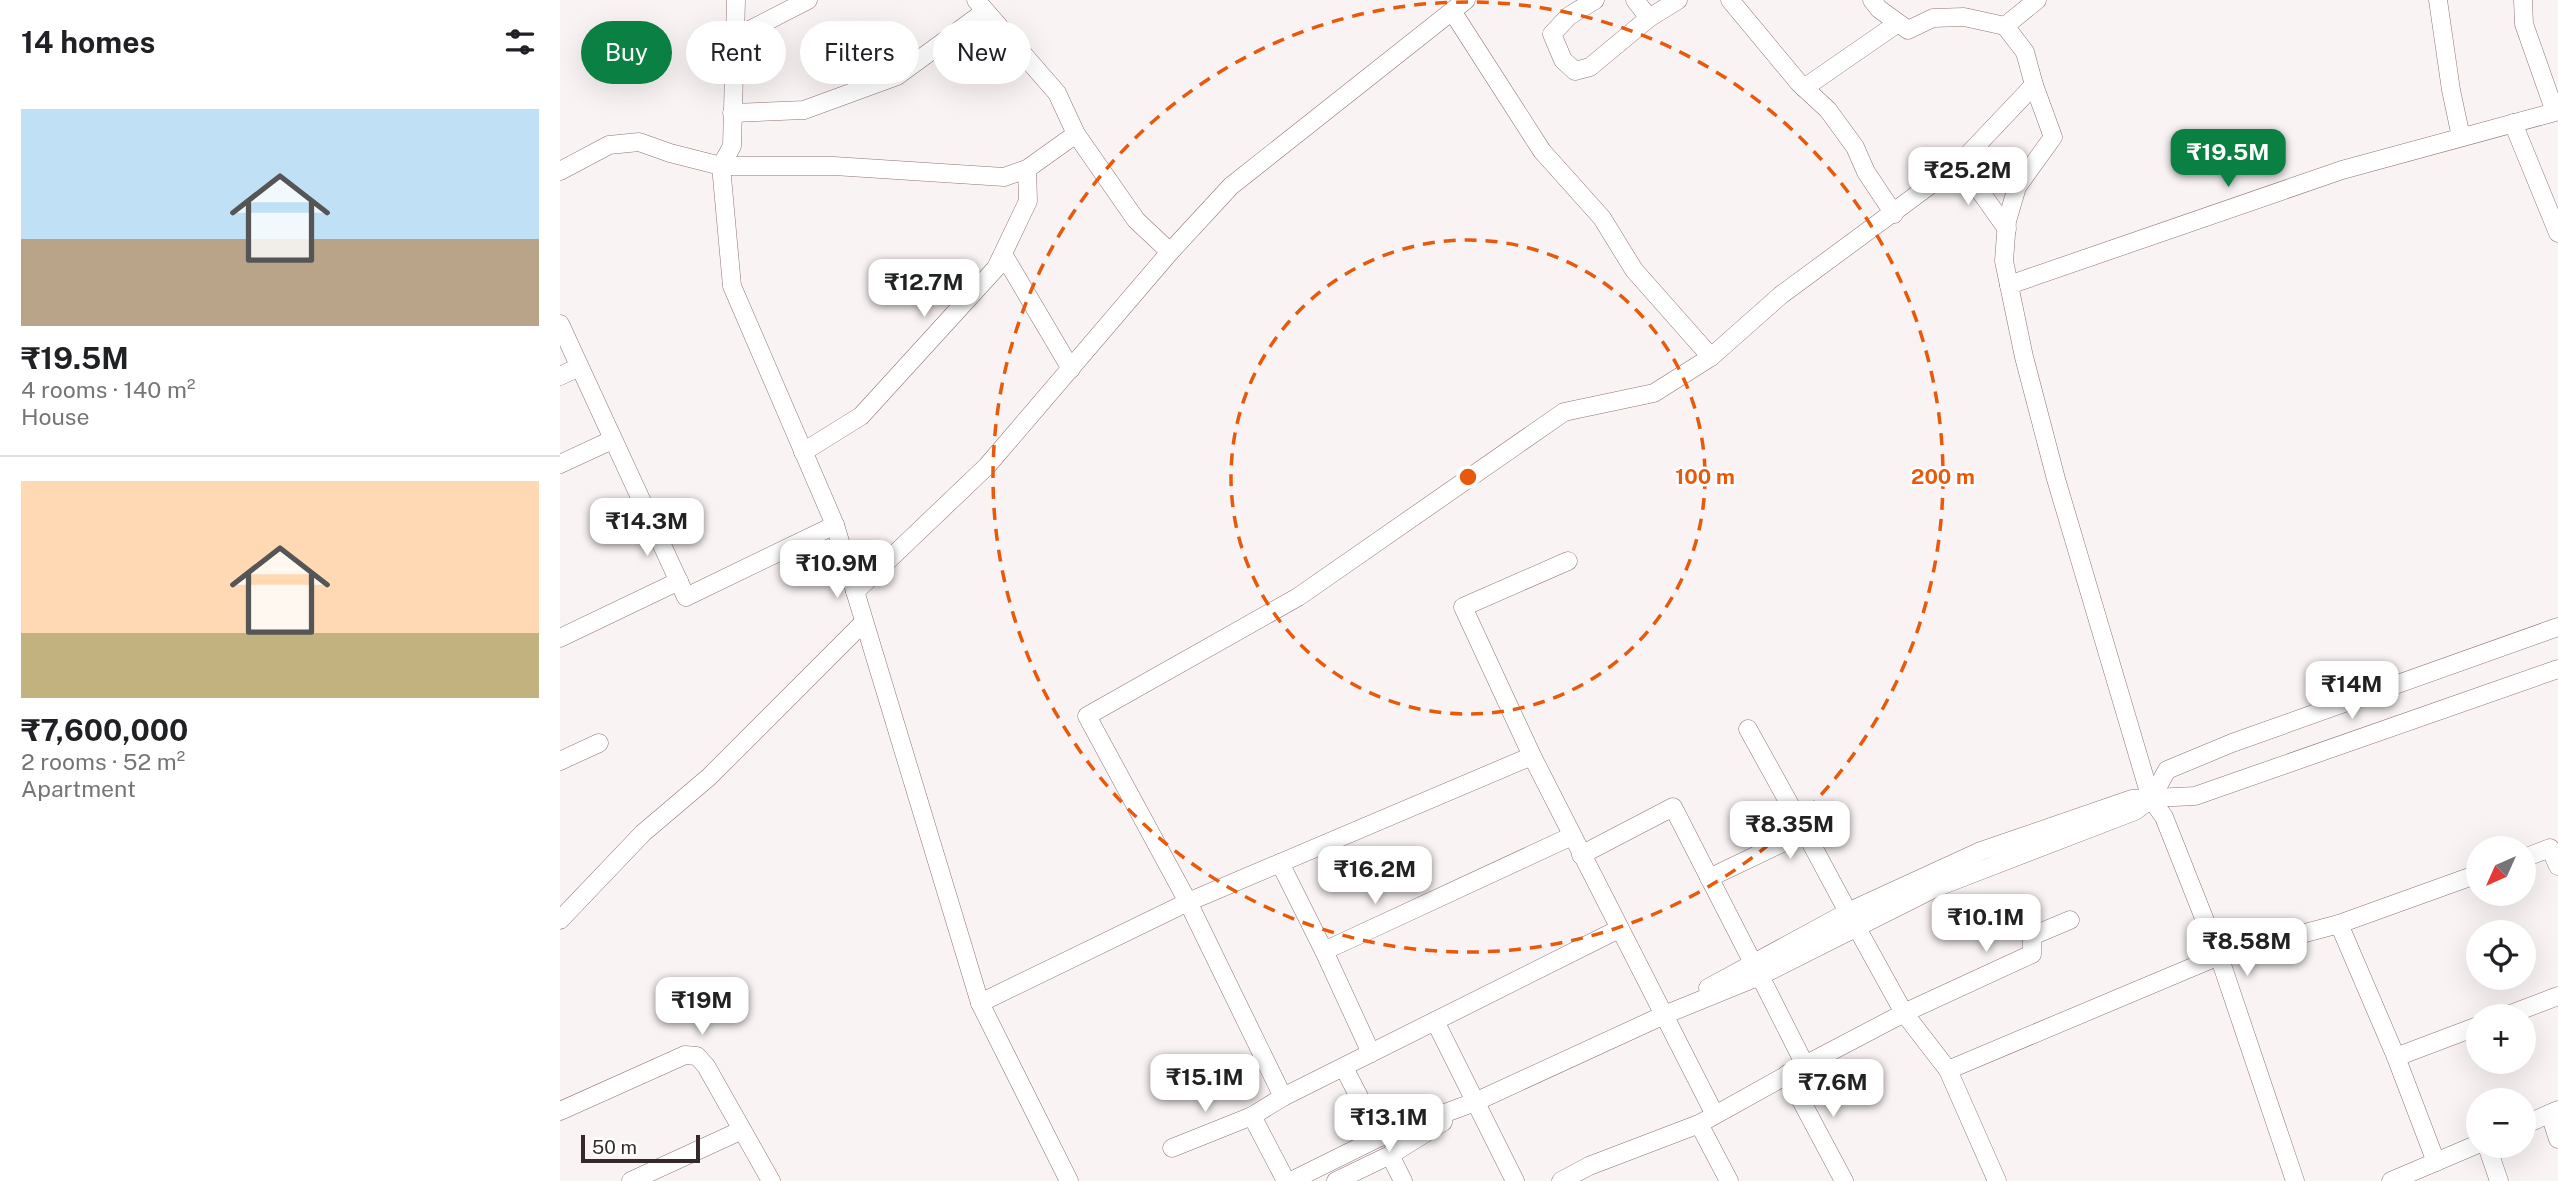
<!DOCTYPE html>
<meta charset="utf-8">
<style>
:root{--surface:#fff;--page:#f6f6f6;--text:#202124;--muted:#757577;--line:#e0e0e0;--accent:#0b8043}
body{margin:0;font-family:"Public Sans",sans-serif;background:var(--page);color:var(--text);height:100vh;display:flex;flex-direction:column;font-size:26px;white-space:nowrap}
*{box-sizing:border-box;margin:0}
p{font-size:23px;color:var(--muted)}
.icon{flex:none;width:38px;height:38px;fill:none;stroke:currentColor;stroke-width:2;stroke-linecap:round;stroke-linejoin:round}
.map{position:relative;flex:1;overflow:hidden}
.sheet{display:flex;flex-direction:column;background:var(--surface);width:560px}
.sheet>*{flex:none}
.hud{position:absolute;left:21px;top:21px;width:665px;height:63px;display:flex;gap:14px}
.needle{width:46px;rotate:225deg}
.controls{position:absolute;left:1906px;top:836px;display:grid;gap:14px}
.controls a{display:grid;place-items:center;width:70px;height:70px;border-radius:50%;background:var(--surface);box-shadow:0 7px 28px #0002;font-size:35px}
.scale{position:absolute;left:21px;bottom:18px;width:119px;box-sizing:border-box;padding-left:7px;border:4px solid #36292a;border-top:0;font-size:19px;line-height:24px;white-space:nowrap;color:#36292a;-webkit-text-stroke:5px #fff;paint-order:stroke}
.price{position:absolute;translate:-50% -60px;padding:0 16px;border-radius:14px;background:#fff;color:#222;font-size:23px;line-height:46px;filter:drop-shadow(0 2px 4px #0008)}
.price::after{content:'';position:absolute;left:50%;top:42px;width:21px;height:16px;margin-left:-10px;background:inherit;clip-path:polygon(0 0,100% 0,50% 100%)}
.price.on{background:var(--accent);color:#fff}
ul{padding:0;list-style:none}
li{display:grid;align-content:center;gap:14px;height:371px;padding:0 21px}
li+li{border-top:2px solid var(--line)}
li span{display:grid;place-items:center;height:217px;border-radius:0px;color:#555}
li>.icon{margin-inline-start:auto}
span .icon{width:126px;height:126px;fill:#fffc;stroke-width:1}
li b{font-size:30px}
h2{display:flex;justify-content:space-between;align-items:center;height:84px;padding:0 21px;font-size:30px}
.tag{padding:0 24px;border-radius:32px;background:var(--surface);box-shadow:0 7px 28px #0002;font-size:24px;line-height:63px}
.tag.on{background:var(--accent);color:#fff}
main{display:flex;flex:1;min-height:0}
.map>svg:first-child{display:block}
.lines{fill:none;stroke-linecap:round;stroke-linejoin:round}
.minor-casing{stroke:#927475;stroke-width:19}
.minor{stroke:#fff;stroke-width:18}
.ring{fill:none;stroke:#e8590c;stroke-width:3.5;stroke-dasharray:12 9}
.centre{fill:#e8590c;stroke:#fff;stroke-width:3.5}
.ring-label{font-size:21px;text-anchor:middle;font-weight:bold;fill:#e8590c;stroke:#fff;stroke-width:5;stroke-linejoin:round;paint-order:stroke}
</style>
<main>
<section class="sheet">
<h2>14 homes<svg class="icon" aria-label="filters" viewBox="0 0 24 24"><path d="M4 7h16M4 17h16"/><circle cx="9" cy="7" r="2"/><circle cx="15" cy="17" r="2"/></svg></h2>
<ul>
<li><span style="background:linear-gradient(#bfe0f5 60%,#b9a48a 0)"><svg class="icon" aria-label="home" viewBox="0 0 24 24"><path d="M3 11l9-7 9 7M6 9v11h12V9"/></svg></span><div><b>₹19.5M</b><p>4 rooms · 140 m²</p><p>House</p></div></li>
<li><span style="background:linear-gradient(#ffd9b3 70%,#c2b280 0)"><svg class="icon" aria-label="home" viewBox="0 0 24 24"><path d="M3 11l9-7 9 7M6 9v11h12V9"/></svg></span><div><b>₹7,600,000</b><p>2 rooms · 52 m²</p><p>Apartment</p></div></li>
</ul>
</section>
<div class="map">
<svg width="1998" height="1181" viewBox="0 0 1998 1181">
<rect width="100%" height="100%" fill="#faf3f3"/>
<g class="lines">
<g class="minor-casing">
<g id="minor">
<polyline points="176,0 172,146 161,166 172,286 275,525 420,1003 509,1181"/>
<polyline points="1035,0 1009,16 992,34 1003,60 1015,71 1030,67 1089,18 1118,0"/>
<polyline points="1075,0 1089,18"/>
<polyline points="1170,0 1239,83 1268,110 1295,147 1306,172 1334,214"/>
<polyline points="1312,0 1319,9 1348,30 1373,18 1404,17 1445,26"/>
<polyline points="1878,0 1891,90 1901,137"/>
<polyline points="892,11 982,151 1042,218 1074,270 1151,357"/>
<polyline points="174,38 248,0"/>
<polyline points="1474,85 1493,137 1457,187 1447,221 1444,261 1464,357 1496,479 1591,799 1604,817 1659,956 1735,1181"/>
<polyline points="1244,88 1338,23"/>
<polyline points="172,113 244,110 337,76 424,12"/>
<polyline points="1953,123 1998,233"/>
<polyline points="516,134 576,220 610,252"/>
<polyline points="1400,163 1447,229"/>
<polyline points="0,171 49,145 79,142 110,153 161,166 274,166 444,177 467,169 516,134 497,93 416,0"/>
<polyline points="443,254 511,369"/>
<polyline points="1449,285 1782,170 1995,112 1964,24 1963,0"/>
<polyline points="0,324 126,597 275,525"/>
<polyline points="0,376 19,367"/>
<polyline points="243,452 301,416 436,268 468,201 467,169"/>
<polyline points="0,464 52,440"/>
<polyline points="295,592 427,466 610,252 671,186 906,0"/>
<polyline points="0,638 119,581"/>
<polyline points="1188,729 1245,832"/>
<polyline points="972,756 1154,1113"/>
<polyline points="0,761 39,743"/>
<polyline points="1021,855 1113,807 1192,961"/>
<polyline points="1964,858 1990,848 1998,866"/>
<polyline points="720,863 764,951"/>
<polyline points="1149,878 1245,832 1288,912"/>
<polyline points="0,920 83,833 149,777 303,623"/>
<polyline points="1779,924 1836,1057"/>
<polyline points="1148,988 1288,912 1421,851 1572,799 1635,796 1998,669"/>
<polyline points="420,1003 628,902 527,716 738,597 1004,412 1094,393 1151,357 1221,295 1400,163 1474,85 1465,52 1445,26 1477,0"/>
<polyline points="1943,1017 1998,996"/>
<polyline points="875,1021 955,1181"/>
<polyline points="811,1053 764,951 1012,836"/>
<polyline points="1245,1065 1344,1013 1297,928"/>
<polyline points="784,1068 820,1137"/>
<polyline points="1388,1070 1344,1013 1472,954 1472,936 1510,920"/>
<polyline points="1227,1074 1284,1181"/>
<polyline points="723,1097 1059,929"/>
<polyline points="0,1111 125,1055 137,1056 146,1066 211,1181"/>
<polyline points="1990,1114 1998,1139"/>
<polyline points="1964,1125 1998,1110"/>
<polyline points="1927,1146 1939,1181"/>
<polyline points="612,1148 692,1116"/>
<polyline points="830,1155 843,1181"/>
<polyline points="1876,1162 1836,1057 1918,1026"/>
<polyline points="71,1181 182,1130"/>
<polyline points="726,1181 692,1116 723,1097 628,902 972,756 903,607 1008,561"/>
<polyline points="731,1181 820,1137 915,1102 1104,1015 1200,976 1375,888 1575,811 1591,799 1607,770 1672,743 1998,627"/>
<polyline points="776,1181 830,1155 883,1122"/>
<polyline points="1001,1181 1029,1166 1139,1124"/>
<polyline points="1169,1181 1139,1124 1245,1065 1200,976"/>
<polyline points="1437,1181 1388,1070 1659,956 1779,924 1918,874"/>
<polyline points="1831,1181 1918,1144"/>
</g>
</g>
<use href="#minor" class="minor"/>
</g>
<g class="ring">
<circle cx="908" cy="477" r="237"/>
<circle cx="908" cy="477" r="475"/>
</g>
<circle cx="908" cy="477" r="10" class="centre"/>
<g class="ring-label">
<text x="1145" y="484">100 m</text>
<text x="1383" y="484">200 m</text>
</g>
</svg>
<div class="controls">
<a><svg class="needle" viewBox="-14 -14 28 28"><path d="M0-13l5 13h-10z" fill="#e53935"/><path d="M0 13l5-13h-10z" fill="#757577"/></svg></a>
<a><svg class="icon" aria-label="locate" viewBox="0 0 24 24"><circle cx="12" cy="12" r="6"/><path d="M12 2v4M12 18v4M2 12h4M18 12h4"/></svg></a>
<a>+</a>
<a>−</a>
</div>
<div class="scale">50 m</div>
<b class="price on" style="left:1668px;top:189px">₹19.5M</b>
<b class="price" style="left:1408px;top:207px">₹25.2M</b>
<b class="price" style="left:364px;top:319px">₹12.7M</b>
<b class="price" style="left:87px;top:558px">₹14.3M</b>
<b class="price" style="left:277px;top:600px">₹10.9M</b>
<b class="price" style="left:1792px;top:721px">₹14M</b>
<b class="price" style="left:1230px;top:861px">₹8.35M</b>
<b class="price" style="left:815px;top:906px">₹16.2M</b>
<b class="price" style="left:1426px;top:954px">₹10.1M</b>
<b class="price" style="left:1687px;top:978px">₹8.58M</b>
<b class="price" style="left:142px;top:1037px">₹19M</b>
<b class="price" style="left:645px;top:1114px">₹15.1M</b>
<b class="price" style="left:1273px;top:1119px">₹7.6M</b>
<b class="price" style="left:829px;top:1154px">₹13.1M</b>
<div class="hud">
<a class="tag on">Buy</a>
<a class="tag">Rent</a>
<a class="tag">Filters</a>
<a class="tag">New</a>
</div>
</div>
</main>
